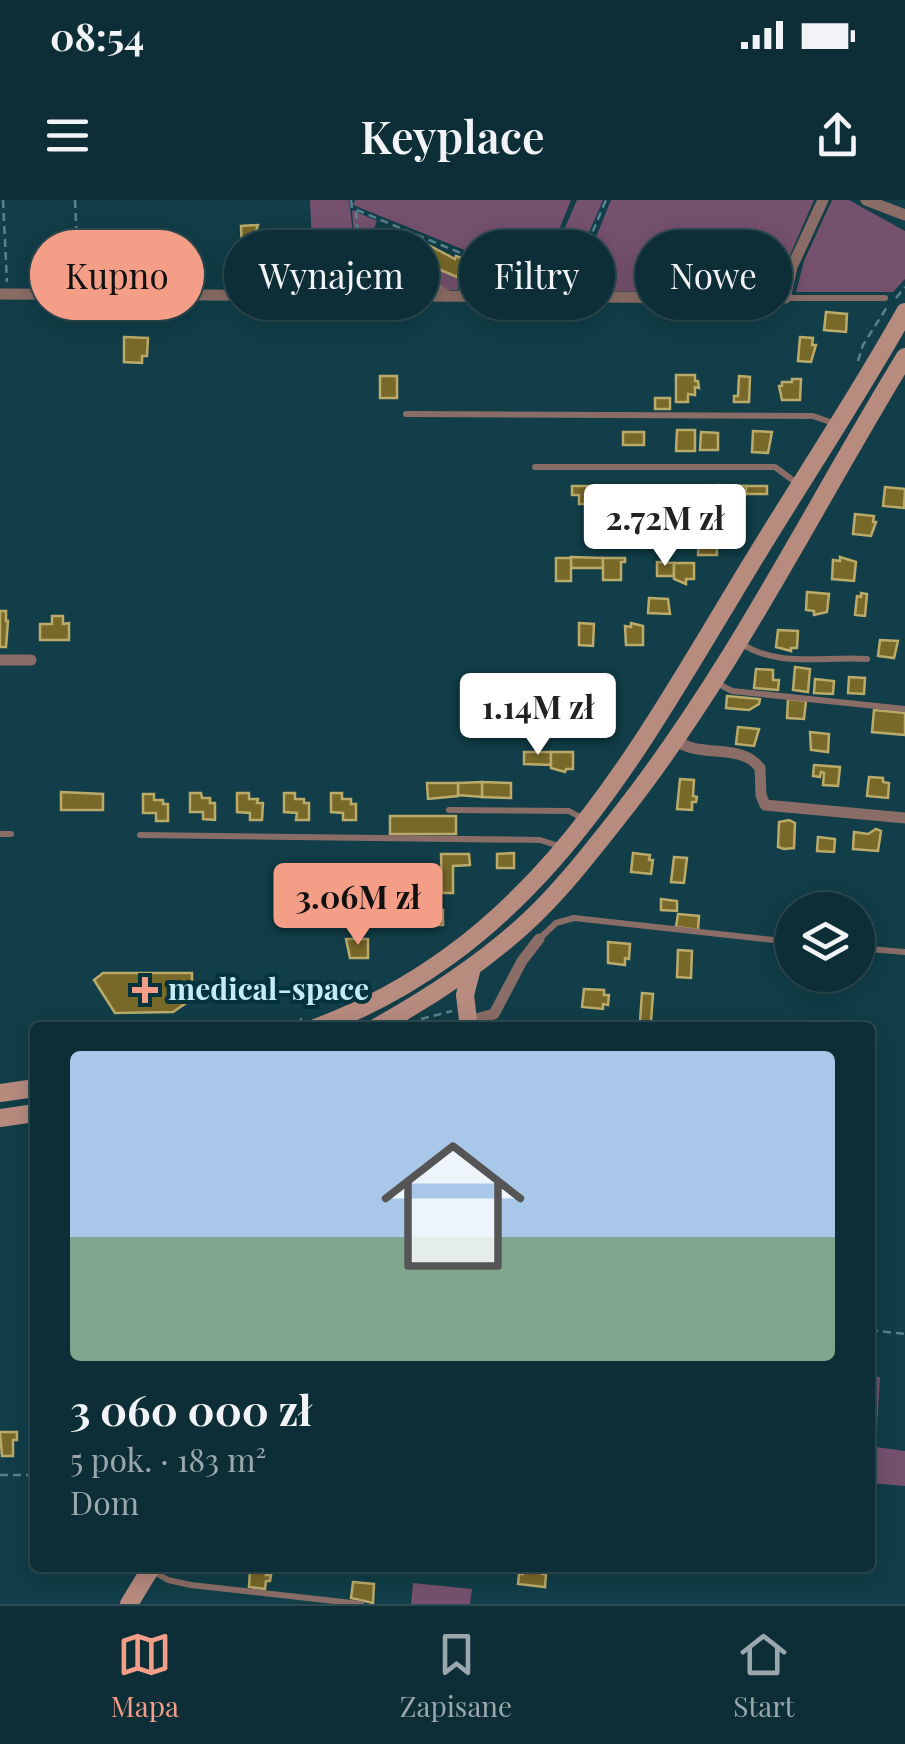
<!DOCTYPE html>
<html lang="pl">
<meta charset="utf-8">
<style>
:root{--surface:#0d2e36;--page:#16363e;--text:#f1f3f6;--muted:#9aa8ad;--line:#2d4a51;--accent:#f49e88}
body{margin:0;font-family:"Playfair Display",serif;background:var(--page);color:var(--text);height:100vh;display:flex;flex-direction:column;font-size:38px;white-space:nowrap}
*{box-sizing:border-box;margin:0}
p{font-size:32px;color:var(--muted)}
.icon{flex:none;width:55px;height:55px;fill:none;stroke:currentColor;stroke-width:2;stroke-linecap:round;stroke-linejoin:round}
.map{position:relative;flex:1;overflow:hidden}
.details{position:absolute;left:30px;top:822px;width:845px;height:550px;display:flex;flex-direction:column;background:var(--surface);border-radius:10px;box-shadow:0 5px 25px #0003,0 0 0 2px var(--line)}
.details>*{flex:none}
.banner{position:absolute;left:30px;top:30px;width:845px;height:90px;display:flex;gap:20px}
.buttons{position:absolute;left:775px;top:692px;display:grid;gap:20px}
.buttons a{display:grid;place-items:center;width:100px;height:100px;border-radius:50%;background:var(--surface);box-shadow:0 5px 25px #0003,0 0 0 2px var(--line);font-size:50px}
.price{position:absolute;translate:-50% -85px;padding:0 22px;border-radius:10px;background:#fff;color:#222;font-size:32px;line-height:65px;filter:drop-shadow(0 2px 5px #0008)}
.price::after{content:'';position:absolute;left:50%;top:60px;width:30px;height:22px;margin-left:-15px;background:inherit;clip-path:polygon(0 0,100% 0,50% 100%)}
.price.selected{background:var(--accent);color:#111}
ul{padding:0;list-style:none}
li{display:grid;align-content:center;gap:20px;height:530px;padding:0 40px}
li span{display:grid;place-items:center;height:310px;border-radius:10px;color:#555}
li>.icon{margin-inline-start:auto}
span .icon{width:180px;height:180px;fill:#fffc;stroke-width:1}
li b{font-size:42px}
.chip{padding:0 35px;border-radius:45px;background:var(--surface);box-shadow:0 5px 25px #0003,0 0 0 2px var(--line);font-size:35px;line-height:90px}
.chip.selected{background:var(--accent);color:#111}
.status{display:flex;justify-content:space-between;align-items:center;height:70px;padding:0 50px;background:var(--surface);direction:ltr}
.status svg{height:28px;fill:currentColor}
header{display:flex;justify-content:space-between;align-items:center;height:130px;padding:0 40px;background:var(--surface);font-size:45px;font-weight:600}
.tab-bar{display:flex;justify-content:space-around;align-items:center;height:140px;border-top:2px solid var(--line);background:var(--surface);font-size:28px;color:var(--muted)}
.tab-bar a{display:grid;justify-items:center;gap:5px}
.tab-bar .selected{color:var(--accent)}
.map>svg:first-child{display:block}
.green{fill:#75516d}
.building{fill:#796929;stroke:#bbab6b;stroke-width:2.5}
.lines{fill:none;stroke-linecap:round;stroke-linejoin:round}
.path{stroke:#58838d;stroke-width:2.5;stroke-dasharray:8 5;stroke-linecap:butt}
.lane{stroke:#8a6d66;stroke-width:6}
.street{stroke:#8a6d66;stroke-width:11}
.secondary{stroke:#b88b7f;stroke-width:18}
.poi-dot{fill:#f49e88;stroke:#03343e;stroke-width:4}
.labels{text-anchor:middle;stroke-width:8;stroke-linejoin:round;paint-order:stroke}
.poi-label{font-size:30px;font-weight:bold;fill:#c5ebf5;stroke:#03343e;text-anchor:start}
</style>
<div class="status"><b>08:54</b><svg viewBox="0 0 49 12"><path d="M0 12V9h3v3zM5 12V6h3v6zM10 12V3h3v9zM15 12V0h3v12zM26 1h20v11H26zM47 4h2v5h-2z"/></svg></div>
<header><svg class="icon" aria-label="menu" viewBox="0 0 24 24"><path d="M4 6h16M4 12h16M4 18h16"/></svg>Keyplace<svg class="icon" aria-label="share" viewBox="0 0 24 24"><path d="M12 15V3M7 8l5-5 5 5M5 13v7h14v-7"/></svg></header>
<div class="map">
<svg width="905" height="1404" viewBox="0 0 905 1404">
<rect width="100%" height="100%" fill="#113e48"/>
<g class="green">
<polygon points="310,0 349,0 356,58 356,95 314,94"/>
<polygon points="355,0 571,0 539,80 353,5"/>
<polygon points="577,0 603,0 580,53 544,76"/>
<path d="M611 0H814L774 92 548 91 541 86C593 62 590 50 611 0Z"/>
<polygon points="832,0 849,0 905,31 905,79 893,92 796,92 804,61"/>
<polygon points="352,10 377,21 373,31 407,44 411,37 418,40 411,58 459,79 458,90 358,89"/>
<polygon points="471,71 504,85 509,75 514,77 512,83 522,86 524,81 543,91 471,90 467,84"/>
<polygon points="870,1177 880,1177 876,1247 905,1251 905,1286 870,1283"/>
<polygon points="413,1383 472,1389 470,1404 411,1404"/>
</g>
<g class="building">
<polygon points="258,25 255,34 257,52 242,53 241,26"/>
<polygon points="419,40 455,59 456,56 464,59 457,77 412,58"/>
<polygon points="826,112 847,114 846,132 824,130"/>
<polygon points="124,137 148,138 147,156 142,156 142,163 124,162"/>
<polygon points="800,137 813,138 812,145 816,145 811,162 798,161"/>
<polygon points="676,175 695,175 695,181 698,181 699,188 695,187 695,195 688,194 688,202 676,202"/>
<rect x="380" y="176" width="17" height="22"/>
<polygon points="739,176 750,177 749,202 734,202 734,196 738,196"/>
<polygon points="792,179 801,179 800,200 782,200 779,186 782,186 782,182 792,182"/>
<rect x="655" y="198" width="15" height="11"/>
<polygon points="677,230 695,230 695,251 676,251"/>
<polygon points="753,231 772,232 768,253 752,252"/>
<rect x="623" y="232" width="21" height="13"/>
<polygon points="701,232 718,233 718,250 700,250"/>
<polygon points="716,285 746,286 746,294 716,294"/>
<polygon points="572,286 600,286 600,293 595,293 596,304 579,304 579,295 572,295"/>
<rect x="746" y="286" width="21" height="8"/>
<polygon points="885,287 905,289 904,308 883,306"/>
<polygon points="723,303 737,307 737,324 719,323 719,307 722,307"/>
<polygon points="855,314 874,316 873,322 876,322 871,336 853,334"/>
<polygon points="703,335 717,338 717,355 698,355 699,338 703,338"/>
<polygon points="571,357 603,358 603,368 571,368"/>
<polygon points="840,357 856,362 854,381 832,379 833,360 840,361"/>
<rect x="556" y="358" width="15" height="23"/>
<polygon points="603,358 625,358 625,362 621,362 621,380 603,380"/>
<polygon points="657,362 674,363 674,376 657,376"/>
<polygon points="674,363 694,363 694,379 686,379 686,384 674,379"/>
<polygon points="807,392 829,394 827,412 814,415 814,411 806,410"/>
<polygon points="861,393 867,394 865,416 855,415 857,396 861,397"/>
<polygon points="649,398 668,399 670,414 648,413"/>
<polygon points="0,411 6,411 6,421 8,421 6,447 0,447"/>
<polygon points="52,416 63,416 63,424 69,423 69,440 40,440 40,424 52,424"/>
<polygon points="579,423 594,424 593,446 579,445"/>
<polygon points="631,423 643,426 643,445 626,445 625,426 631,427"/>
<polygon points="778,430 798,431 797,448 791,448 791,451 776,447"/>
<polygon points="880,440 898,441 894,458 878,456"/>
<polygon points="795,467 810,469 808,492 793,490"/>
<polygon points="756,469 773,470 773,480 779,480 778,490 754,488"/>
<polygon points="849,477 865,478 864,494 848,493"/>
<polygon points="815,479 834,481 833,494 814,493"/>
<polygon points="727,496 760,499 759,504 749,510 726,508"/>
<polygon points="788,499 806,501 804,519 787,518"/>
<polygon points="874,510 905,513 905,535 872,532"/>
<polygon points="738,527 759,529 754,546 736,544"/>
<polygon points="810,532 829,534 828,552 811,550"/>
<polygon points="524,552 551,552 551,565 524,564"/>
<polygon points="551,552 573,552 573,569 566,569 565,572 551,568"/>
<polygon points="814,565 840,567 838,586 823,585 824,573 821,572 820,577 813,576"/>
<polygon points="869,577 883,578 883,582 889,583 888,598 867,596"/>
<polygon points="680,579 694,580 693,596 697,597 696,602 692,602 692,610 677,609"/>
<polygon points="482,582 511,583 511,598 482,597"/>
<polygon points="482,582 482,597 458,595 458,583"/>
<polygon points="427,583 458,583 458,596 428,599"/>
<polygon points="61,592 103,594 103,610 61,610"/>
<polygon points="190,593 201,593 202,598 210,598 210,603 215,603 215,620 203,619 203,612 190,612"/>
<polygon points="237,593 249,593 249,599 258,599 257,603 263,603 262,620 250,620 250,613 237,612"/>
<polygon points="284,593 295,593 295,599 304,599 304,603 309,603 309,620 296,620 297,613 284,612"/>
<polygon points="331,593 342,593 342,599 351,599 351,604 356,604 356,620 343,620 343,613 331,612"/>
<polygon points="143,594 154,594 154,600 163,600 163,604 168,604 168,621 156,621 156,613 143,613"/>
<rect x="390" y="616" width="66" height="18"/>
<polygon points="789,620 795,623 794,648 784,649 778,647 779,622"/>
<polygon points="876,629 881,631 878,651 853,649 854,632 868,634"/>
<polygon points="818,637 835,639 834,652 817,651"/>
<polygon points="514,653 514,668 497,668 497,654"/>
<polygon points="633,653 650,655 649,660 653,660 651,674 631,672"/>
<polygon points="441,654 469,654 470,665 453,666 453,693 442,693"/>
<polygon points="674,657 687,658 684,683 671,682"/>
<polygon points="661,699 677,701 677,711 661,710"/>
<rect x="404" y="710" width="39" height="15"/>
<polygon points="678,714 699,716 698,730 676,727"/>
<polygon points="346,739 368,739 368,758 350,758"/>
<polygon points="608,742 630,744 629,759 625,758 625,765 608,763"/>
<polygon points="678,750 692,751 691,778 677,777"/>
<polygon points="103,773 192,773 192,799 173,812 115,813 94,780"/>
<polygon points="584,789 604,790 604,795 609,795 608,805 603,804 603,809 582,807"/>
<polygon points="642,793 653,794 651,822 640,821"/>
<polygon points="0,1232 17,1232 17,1240 13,1240 13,1256 2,1256"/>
<polygon points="250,1368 267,1368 266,1375 271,1375 270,1381 266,1381 265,1389 249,1387"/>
<polygon points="524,1368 547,1368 543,1374 546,1374 545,1387 518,1384 519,1374 523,1374"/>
<polygon points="353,1382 374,1384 373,1403 351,1398"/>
</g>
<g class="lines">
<g class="path">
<polyline points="3,0 7,82"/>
<polyline points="75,0 79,83"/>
<polyline points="351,0 352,8 463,54"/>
<polyline points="356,11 361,83"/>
<polyline points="480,61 537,85"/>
<path d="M538 84C586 61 586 46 606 0"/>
<polyline points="896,98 905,87"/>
<polyline points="858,161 863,145 887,107"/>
<polyline points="421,819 452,811"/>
<polyline points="275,828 302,819"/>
<polyline points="870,1130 905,1134"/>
<polyline points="0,1275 35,1275"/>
</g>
<g class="lane">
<path d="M374 97V73C382 64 391 63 402 64L449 94"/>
<polyline points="462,98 463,80 470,61"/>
<polyline points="786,98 885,98"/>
<polyline points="406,214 813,216 833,223"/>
<polyline points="535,267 775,267 798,284"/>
<path d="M742 444C779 468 825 456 867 459"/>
<polyline points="715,482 732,491 905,509"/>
<polyline points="449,610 569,611 585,620"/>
<polyline points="0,634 11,634"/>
<polyline points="140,635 540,640 559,646"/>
<polyline points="539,739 556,723 574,718 792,742"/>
<polyline points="858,748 905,752"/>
<polyline points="151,1370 168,1380 191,1385 361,1404"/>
</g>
<g class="street">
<polyline points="866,0 905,15"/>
<polyline points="0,94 785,98 792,67 823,0"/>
<polyline points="0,460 31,460"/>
<path d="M675 540C700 559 741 542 760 568L761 595 765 605 905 618"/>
<polyline points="469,821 494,814 522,761 539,739"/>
<polyline points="870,1210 872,1211"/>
</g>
<g class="secondary">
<path d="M315 828C538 745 635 555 751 364 802 280 857 198 905 112"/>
<path d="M375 828C429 798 479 766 525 724 560 692 590 653 620 615 732 473 811 311 905 157"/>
<polyline points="469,828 465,795 472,768"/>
<polyline points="0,893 35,888"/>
<polyline points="0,918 35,913"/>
<polyline points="129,1404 151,1368"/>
</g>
</g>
<path class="poi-dot" d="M140 775h10v10h10v10h-10v10h-10v-10h-10v-10h10z"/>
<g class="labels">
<g class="poi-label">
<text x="168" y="800">medical-space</text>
</g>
</g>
</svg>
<div class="buttons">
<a><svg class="icon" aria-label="layers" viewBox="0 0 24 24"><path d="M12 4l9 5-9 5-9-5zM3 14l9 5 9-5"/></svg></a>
</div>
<b class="price" style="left:665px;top:369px">2.72M zł</b>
<b class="price" style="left:538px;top:558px">1.14M zł</b>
<b class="price selected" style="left:358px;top:748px">3.06M zł</b>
<div class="banner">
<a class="chip selected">Kupno</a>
<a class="chip">Wynajem</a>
<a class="chip">Filtry</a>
<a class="chip">Nowe</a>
</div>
<section class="details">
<ul>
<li><span style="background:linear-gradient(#a9c7e8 60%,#7fa58c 0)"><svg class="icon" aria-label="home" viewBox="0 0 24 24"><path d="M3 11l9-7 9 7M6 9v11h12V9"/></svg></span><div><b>3 060 000 zł</b><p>5 pok. · 183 m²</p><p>Dom</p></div></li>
</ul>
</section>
</div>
<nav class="tab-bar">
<a class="selected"><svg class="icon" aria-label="map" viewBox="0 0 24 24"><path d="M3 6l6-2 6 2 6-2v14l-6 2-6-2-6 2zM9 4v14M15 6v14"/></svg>Mapa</a>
<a><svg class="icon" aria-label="saved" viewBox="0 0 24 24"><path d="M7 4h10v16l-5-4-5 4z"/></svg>Zapisane</a>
<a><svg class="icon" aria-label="home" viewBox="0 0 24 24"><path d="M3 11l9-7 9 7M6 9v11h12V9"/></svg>Start</a>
</nav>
